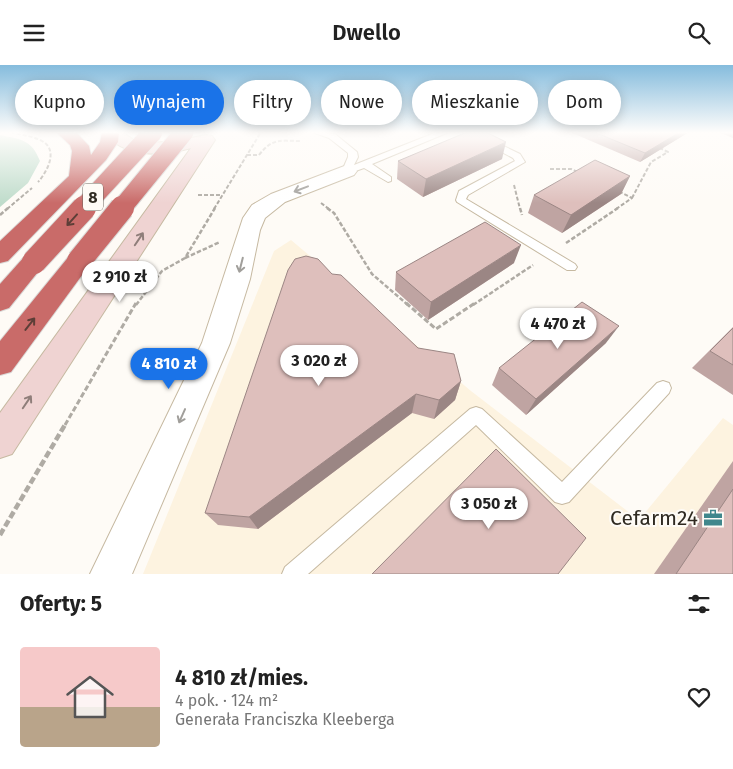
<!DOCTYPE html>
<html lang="pl">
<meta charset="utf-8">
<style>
:root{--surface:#fff;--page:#f6f6f6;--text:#222;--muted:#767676;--line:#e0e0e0;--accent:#1a73e8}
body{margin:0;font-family:"Fira Sans",sans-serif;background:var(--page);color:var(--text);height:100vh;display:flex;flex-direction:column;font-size:19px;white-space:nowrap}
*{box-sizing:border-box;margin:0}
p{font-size:16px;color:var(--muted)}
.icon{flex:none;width:28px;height:28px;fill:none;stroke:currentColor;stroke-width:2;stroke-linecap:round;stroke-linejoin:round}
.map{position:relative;height:509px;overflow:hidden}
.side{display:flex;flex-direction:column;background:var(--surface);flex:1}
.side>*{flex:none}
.guide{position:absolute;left:15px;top:15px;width:704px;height:45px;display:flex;gap:10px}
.price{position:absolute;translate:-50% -42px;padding:0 11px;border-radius:18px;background:#fff;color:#222;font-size:16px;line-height:32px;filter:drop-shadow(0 1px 2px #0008)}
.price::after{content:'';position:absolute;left:50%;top:30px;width:15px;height:11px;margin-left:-8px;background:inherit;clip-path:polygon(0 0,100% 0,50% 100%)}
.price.current{background:var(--accent);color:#fff}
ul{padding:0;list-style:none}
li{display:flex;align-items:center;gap:15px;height:125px;padding:0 20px}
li+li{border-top:1px solid var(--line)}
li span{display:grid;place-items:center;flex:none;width:140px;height:100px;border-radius:5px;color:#555}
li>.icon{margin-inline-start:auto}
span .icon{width:60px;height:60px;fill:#fffc;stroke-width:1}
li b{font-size:21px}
h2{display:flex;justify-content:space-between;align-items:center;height:60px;padding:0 20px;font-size:21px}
.chip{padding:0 18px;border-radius:22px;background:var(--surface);box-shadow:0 2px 12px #0003;font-size:18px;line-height:45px}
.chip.current{background:var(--accent);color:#fff}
header{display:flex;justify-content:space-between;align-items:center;height:65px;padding:0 20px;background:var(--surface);font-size:22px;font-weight:600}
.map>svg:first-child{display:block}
.built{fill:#fdf3e0}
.green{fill:#bfdccb}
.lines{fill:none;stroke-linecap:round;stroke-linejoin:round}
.lane-casing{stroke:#c6b9a1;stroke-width:2}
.street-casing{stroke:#c6b9a1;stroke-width:2}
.secondary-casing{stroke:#c6b9a1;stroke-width:2}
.highway-casing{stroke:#dad9d7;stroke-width:2}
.path-far3{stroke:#afaba4;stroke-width:2;stroke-dasharray:4 2;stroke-linecap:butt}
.path-far2{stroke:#afaba4;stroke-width:2.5;stroke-dasharray:4.5 2;stroke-linecap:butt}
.path-far1{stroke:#afaba4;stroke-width:3;stroke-dasharray:5.5 2.5;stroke-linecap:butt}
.path{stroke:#afaba4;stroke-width:4.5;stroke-dasharray:7 3;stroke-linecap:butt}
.lane{fill:#fff;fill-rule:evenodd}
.street{fill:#fff;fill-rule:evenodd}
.secondary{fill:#efd3d2;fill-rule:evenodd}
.highway{fill:#c96b69;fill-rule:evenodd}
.highway-bridge-far1-casing{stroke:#dad9d7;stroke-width:21;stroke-linecap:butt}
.highway-bridge-casing{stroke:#dad9d7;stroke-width:26;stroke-linecap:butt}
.highway-bridge-far1{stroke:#c96b69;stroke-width:19}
.highway-bridge{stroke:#c96b69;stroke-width:24}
.wall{fill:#bfa4a2}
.shaded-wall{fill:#9b8684}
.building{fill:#debfbc;stroke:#9b8684}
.oneway{stroke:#a19f9b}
.oneway2{stroke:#5d3e37}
.oneway3{stroke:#8f7e7a}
.labels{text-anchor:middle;stroke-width:4;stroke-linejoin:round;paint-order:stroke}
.shield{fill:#fefbf6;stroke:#6d6961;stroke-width:1}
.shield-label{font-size:16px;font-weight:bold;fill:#2f2a21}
.near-poi-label{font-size:21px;fill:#2f2a21;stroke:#fefbf6;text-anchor:end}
</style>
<header><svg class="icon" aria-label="menu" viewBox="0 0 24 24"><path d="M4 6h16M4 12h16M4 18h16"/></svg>Dwello<svg class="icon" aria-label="search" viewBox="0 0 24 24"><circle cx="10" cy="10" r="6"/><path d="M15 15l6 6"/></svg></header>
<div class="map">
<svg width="733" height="509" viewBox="0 0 733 509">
<rect width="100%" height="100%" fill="#fefbf6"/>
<polygon class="built" points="291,175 471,326 639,455 723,353 733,360 733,509 143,509 274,186"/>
<path class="green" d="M0 70C22 75 31 74 40 96L28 118 0 142Z"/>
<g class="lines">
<g class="lane-casing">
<g id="lane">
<polygon points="312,67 335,69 357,87 358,92 354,100 437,67 449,67 372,99 391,112 391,116 388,117 364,103 350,108 344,108 342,106 348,92 348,88 329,73"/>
<polygon points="464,67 475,67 520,89 525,97 468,130 466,134 575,199 577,202 575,205 567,205 457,137 456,135 459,126 515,96 513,93"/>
<polygon points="663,316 669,318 671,323 669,328 569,437 562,439 555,437 476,360 308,509 282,509 285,502 470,344 476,342 482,344 562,417 657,318"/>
</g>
</g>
<g class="street-casing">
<polygon id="street" points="347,100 354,102 357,106 354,110 285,137 265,153 260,165 250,214 230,278 132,509 90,509 202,278 243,153 252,140 271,129"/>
</g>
<g class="secondary-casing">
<path id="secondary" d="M105 67H122L134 75 151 78 176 76 206 70 212 71 215 75 12 389 0 393V348L191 83C163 91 123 94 105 67Z"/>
</g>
<g class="highway-casing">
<g id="highway">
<polygon points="56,67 76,67 89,81 91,90 100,77 102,67 119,67 118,77 106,95 8,196 0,198 0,176 69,111 72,86 70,80"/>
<polygon points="79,188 88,190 91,196 88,202 11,307 0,310 0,276 70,190"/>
<polygon points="34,189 43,191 46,197 9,243 0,246 0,219 25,191"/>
</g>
</g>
<g class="path-far3">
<path d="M11 67C21 70 33 71 42 76 59 85 47 107 38 117"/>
<path d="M247 90H259C273 72 281 76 302 76"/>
<polyline points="550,104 571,104 580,108"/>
<polyline points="514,120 520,144"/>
<polyline points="198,130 222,130"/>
<polyline points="632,133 651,97 668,87 660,83"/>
<polyline points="321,138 329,144"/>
<polyline points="7,144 32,123"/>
<polyline points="214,144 261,67"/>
<polyline points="616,144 632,133 620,127"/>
</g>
<g class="path-far2">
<polyline points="327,143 334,148 372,209 408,240"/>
<polyline points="520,143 522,150"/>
<polyline points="0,150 8,143"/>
<polyline points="566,178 618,143"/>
<polyline points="185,193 220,177"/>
<polyline points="136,240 162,206 185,193 215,143"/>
<polyline points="473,240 533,200"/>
</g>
<g class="path-far1">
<polyline points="406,238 436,264 475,238"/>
<polyline points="65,360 136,238"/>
</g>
<polyline class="path" points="0,470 66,358"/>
<use href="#lane" class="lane"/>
<use href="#street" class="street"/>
<use href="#secondary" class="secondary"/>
<use href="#highway" class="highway"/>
<g class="highway-bridge-far1-casing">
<g id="highway-bridge-far1">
<polyline points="82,144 153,67"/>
<polyline points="121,144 184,67"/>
</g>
</g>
<g class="highway-bridge-casing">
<g id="highway-bridge">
<polyline points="79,196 122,143"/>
<polyline points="34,197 84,143"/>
</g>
</g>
<use href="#highway-bridge-far1" class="highway-bridge-far1"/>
<use href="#highway-bridge" class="highway-bridge"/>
</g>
<g class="wall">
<polygon points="570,67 689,67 640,97"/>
<polygon points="718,67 733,67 733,73"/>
<polygon points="502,94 423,132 397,114 398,96"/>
<polygon points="630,111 621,129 562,168 528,148 534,130"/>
<polygon points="514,198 428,255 395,225 396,207"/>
<polygon points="332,209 418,283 461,316 455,335 434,354 412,348 258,464 218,460 205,448"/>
<polygon points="733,262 733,330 692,303"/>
<polygon points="606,278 526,350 492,320 499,303"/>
<polygon points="733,396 733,509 654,509"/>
</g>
<g class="shaded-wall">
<polygon points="680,67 689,67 640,97 645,88"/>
<polygon points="506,77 502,94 423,132 426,114"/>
<polygon points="630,111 621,129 562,168 571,150"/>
<polygon points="521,180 514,198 428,255 431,237"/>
<polygon points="619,261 606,278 526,350 536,334"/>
<polygon points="461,316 455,335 434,354 439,335"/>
<polygon points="416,329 412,348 258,464 249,452"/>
</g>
<g class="building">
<polygon points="467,67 486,67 506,77 426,114 398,96"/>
<polygon points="594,67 680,67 645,88"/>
<polygon points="595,95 630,111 571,150 534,130"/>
<polygon points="485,157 521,180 431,237 396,207"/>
<polygon points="306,191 318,194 332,209 341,210 418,283 454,289 461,316 439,335 416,329 249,452 205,448 288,205 295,194"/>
<polygon points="582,237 619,261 536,334 499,303"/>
<polygon points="733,263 733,300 710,286"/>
<polygon points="496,384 586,473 558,509 372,509"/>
<polygon points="733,424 733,509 676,509"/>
</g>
<defs><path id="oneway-shaft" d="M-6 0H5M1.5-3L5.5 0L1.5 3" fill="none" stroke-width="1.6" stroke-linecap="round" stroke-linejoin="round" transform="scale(1.25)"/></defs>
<g class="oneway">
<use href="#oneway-shaft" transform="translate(301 124) rotate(159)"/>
<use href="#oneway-shaft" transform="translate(241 200) rotate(104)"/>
<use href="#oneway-shaft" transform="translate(182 351) rotate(114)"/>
</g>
<g class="oneway2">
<use href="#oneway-shaft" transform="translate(72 155) rotate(132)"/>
<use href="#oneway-shaft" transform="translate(30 259) rotate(-52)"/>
</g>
<g class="oneway3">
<use href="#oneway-shaft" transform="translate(139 174) rotate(-56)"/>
<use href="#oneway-shaft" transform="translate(27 337) rotate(-56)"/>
</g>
<linearGradient id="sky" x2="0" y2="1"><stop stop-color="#85bcdd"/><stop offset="0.49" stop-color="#fffdfb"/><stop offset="1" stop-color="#fffdfb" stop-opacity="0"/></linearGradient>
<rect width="733" height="138" fill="url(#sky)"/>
<defs>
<g id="office-bare" transform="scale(1.5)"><path d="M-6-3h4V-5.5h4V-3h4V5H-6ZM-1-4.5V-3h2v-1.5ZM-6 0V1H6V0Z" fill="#3f878c" stroke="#fefbf6" stroke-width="2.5" paint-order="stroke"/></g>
</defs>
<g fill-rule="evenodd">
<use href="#office-bare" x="713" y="453"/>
</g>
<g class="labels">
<rect class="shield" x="83" y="118.5" width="20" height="27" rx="4"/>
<g class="shield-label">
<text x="93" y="138">8</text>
</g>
<g class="near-poi-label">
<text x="698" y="460">Cefarm24</text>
</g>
</g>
</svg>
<b class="price" style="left:120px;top:238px">2 910 zł</b>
<b class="price" style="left:558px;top:285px">4 470 zł</b>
<b class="price" style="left:319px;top:322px">3 020 zł</b>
<b class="price current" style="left:169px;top:325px">4 810 zł</b>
<b class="price" style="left:489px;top:465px">3 050 zł</b>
<div class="guide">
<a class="chip">Kupno</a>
<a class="chip current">Wynajem</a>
<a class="chip">Filtry</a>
<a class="chip">Nowe</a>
<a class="chip">Mieszkanie</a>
<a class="chip">Dom</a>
</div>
</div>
<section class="side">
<h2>Oferty: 5<svg class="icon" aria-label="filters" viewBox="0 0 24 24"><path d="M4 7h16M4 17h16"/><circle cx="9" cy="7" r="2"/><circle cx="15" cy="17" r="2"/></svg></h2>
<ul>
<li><span style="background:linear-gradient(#f6c9c9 60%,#b9a48a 0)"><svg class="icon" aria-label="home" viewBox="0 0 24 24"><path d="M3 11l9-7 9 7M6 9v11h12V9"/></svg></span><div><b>4 810 zł/mies.</b><p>4 pok. · 124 m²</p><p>Generała Franciszka Kleeberga</p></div><svg class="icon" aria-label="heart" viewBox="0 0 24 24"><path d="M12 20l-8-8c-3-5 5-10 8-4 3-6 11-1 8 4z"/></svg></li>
</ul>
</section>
